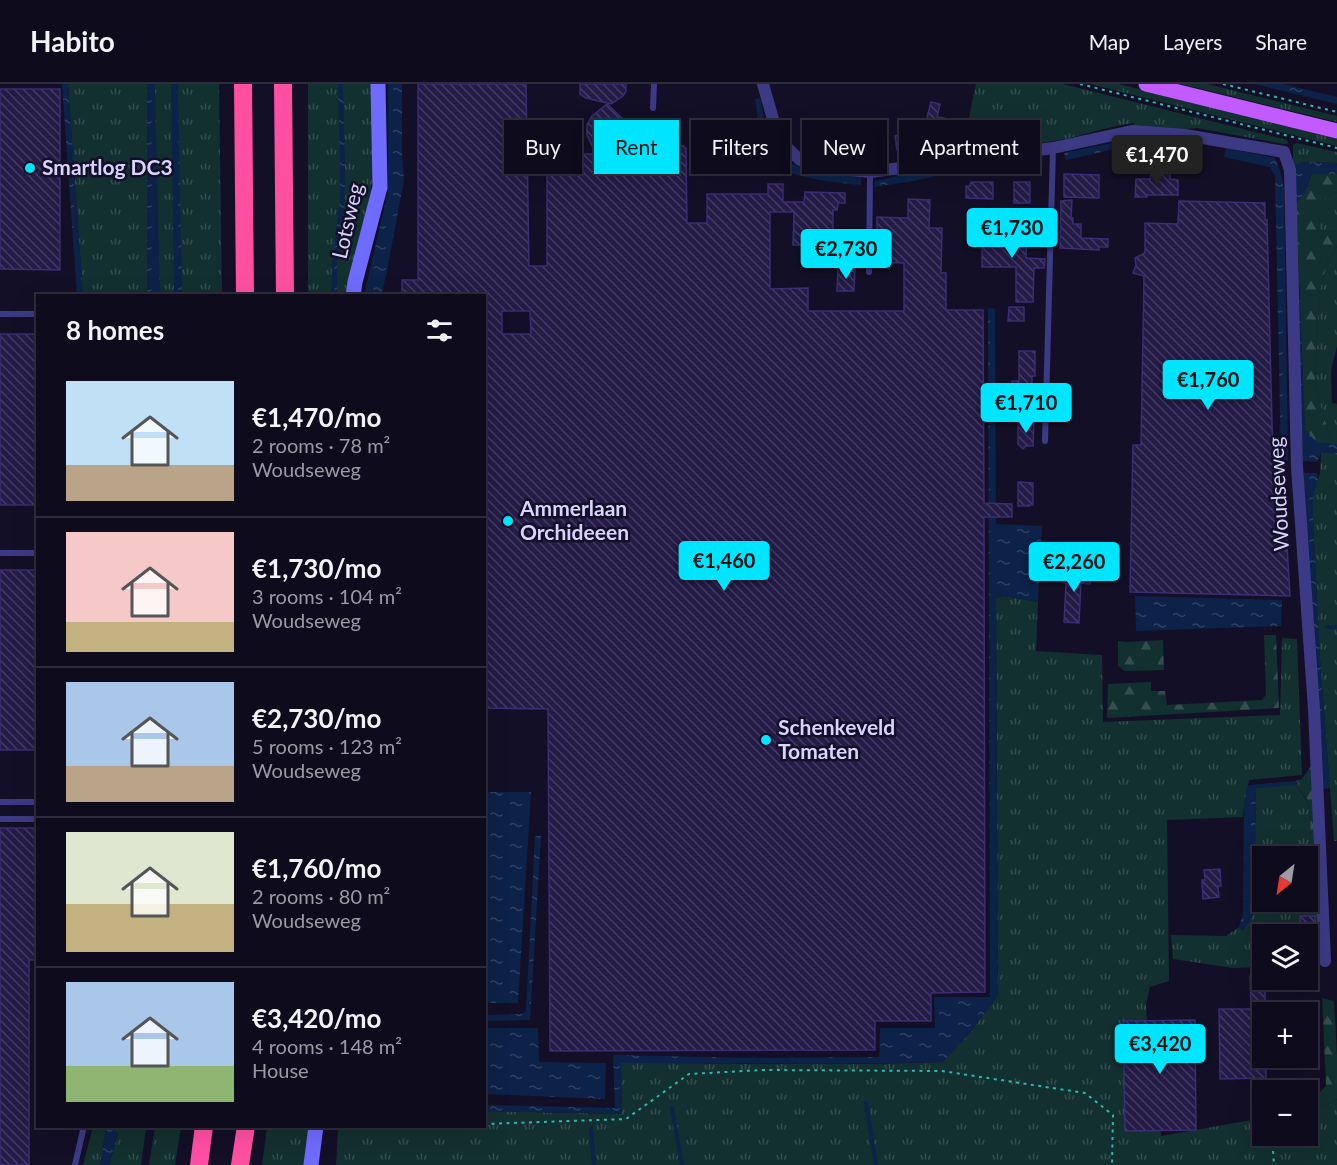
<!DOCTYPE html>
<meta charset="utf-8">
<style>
:root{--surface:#0e0b1c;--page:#1c1929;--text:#f1f3f6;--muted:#9b9ba3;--line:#2e2b3b;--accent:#00e5ff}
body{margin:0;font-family:Lato,sans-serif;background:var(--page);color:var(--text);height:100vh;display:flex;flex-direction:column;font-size:22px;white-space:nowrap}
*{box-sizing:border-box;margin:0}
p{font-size:20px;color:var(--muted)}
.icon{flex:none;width:33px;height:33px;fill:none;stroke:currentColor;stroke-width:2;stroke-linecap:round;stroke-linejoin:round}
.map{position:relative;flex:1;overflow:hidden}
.details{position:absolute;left:36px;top:210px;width:450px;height:834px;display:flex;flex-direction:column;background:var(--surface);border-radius:0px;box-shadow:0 6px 24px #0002,0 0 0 2px var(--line)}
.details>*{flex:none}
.top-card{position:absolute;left:504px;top:36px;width:570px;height:54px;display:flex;gap:12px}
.needle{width:39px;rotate:210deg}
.controls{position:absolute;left:1252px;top:762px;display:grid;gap:12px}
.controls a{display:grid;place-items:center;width:66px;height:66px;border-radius:0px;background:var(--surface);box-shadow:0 6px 24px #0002,0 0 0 2px var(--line);font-size:30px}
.price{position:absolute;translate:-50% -51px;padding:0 14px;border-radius:6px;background:var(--accent);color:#111;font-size:20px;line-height:39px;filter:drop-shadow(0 2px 3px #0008)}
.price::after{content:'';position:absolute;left:50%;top:36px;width:18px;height:14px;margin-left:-9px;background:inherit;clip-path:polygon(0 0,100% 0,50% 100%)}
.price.active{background:#222;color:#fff}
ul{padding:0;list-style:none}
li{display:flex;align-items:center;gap:18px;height:150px;padding:0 30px}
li+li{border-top:2px solid var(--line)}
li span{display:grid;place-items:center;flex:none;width:168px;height:120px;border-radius:0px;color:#555}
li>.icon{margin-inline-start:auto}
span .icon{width:72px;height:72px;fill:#fffc;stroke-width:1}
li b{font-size:26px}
h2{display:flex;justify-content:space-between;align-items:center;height:72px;padding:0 30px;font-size:26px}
.pill{padding:0 21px;border-radius:0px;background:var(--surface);box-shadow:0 6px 24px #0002,0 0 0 2px var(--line);font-size:21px;line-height:54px}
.pill.active{background:var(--accent);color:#111}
header{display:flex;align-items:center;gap:36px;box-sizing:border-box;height:84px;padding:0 30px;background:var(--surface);border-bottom:2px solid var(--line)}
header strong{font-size:28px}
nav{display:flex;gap:33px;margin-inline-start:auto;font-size:21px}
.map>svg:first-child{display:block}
.grass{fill:url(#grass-tufts);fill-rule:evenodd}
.forest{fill:url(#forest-firs)}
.water{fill:url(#water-ripples)}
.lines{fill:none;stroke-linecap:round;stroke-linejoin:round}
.stream{stroke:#0c2248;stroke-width:4}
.building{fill:url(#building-back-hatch);stroke:#3b2d73;stroke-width:1.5;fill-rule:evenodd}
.path{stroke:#2fb8b0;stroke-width:2;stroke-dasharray:3 4.5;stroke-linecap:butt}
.lane{stroke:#3d3a85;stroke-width:6}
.street{stroke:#3d3a85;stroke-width:12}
.secondary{stroke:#6f6bff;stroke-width:15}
.primary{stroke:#c25bff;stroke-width:15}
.highway{stroke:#ff4fa3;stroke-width:18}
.poi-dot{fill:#00e5ff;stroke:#130f26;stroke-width:2}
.labels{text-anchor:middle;stroke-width:5;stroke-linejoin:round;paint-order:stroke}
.poi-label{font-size:21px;font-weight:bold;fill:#d9d4ff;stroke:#130f26;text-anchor:start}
.street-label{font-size:21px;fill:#d9d4ff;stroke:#130f26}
</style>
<header>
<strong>Habito</strong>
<nav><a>Map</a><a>Layers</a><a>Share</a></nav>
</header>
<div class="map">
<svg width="1337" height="1081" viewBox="0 0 1337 1081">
<defs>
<pattern id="grass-tufts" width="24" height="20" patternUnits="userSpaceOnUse" patternTransform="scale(1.5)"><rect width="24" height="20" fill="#12302f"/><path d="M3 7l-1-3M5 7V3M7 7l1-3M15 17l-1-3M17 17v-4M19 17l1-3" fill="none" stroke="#344d4e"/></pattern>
<pattern id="forest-firs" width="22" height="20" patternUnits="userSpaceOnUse" patternTransform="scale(1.5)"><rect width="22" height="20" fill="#12302f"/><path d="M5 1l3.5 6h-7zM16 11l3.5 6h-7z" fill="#344d4e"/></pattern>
<pattern id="water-ripples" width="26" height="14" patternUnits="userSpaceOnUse" patternTransform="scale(1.5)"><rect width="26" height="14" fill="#0c2248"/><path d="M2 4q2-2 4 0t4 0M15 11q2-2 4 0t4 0" fill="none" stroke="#2f4163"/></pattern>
<pattern id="building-back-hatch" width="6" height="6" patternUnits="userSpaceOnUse" patternTransform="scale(1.5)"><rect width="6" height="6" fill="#241b47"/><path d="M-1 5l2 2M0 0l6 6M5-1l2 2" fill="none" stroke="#433b63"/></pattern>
</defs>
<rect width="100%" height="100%" fill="#130f26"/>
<g class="grass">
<polygon points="68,0 147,0 147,211 83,211"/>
<polygon points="151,0 219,0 222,211 151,211"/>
<path d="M308 0H372C373 26 376 53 374 79 371 124 355 168 345 211H308Z"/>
<path d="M976 0H1063L1287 56 1288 58 1287 60H1284L1197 44 1185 45H1133L1134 39C1109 42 1085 51 1060 56 1028 62 994 63 962 66Z"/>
<polygon points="1090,0 1119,0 1337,55 1337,62"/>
<polygon points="1181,0 1207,0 1337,32 1337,38"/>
<polygon points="1297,59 1337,68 1337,79 1304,78 1293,83 1293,61"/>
<path d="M1337 108V148L1319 147C1320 131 1317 112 1337 108Z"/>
<polygon points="1337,162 1337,262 1331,287 1332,319 1337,320 1337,360 1332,360 1315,303 1319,209 1328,177"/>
<polygon points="1321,369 1337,369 1337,757 1334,757 1320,575 1313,436 1313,411 1320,390"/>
<path d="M1004 512 1038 518 1036 567 1102 571 1103 638 1280 631 1282 554 1297 555 1302 691 1249 696 1244 721 1243 733 1167 736 1169 897 1150 903 1146 920 1149 980 1158 1005 1161 1052 1263 1034V1052H1308V1025L1333 1019 1337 1015V1081H336L338 1043 484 1042 485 1027 620 1030 622 1028 620 979C728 979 835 982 943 978L968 951 995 916 998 910 996 514Z"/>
<path d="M1293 698 1307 716 1310 725 1311 762 1323 825 1325 880 1308 881V850H1263V883L1233 884 1173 875 1171 851 1226 852 1239 843 1243 846 1256 827 1255 767 1256 701 1272 699ZM1263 772H1308V818H1263Z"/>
<polygon points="93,1043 146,1043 141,1081 109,1081 118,1050 106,1044 100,1081 83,1081"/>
<polygon points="155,1043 181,1043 175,1081 149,1081"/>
<polygon points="267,1043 311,1043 305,1081 262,1081"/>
</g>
<g class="forest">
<path d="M1312 90H1337V108C1318 112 1320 131 1319 147L1337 148V162L1328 177 1319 209 1315 303 1332 360 1317 359 1305 346 1296 120 1305 108Z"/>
<polygon points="1264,551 1276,551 1279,624 1107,634 1108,600 1151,598 1151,607 1165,607 1167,621 1262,616 1266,611"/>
<polygon points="1163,556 1164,586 1125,587 1118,582 1118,557 1126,558"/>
<polygon points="1313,679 1323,825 1314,822 1312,814 1310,725 1307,715 1293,698 1302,695"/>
<path d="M1322 914 1334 917 1337 971V1015L1333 1019 1308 1025V1011C1317 1010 1321 1009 1326 1001Z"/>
</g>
<g class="water">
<polygon points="62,0 68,0 83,211 77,211"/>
<polygon points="147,0 155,0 160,211 147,211"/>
<polygon points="171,0 178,0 182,211 174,211"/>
<polygon points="338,0 343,0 345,76 345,116 337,177 337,211 331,212 332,178 340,115 340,73"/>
<polygon points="388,0 402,0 402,69 404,96 387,187 382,208 378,211 364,211 387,112 388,84"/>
<polygon points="1254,0 1283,0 1337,13 1337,20"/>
<path d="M760 14C764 30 765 50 773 65 785 87 839 90 861 94V101C840 99 796 95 778 82 774 78 769 71 767 66 759 51 758 32 755 15Z"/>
<polygon points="1141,53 1142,59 1066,76 1064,69"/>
<polygon points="1153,53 1200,60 1199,69 1152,61"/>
<polygon points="1226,64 1275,74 1280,87 1284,104 1288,377 1281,377 1275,92 1270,83 1224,73"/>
<polygon points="1042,70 1043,77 968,88 967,81"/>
<polygon points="1304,78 1337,79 1337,90 1312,90 1305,109 1296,120 1305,345 1317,359 1337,360 1337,369 1321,369 1317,378 1303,377 1293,83"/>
<polygon points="951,81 952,88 914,97 874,103 875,97"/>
<path d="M988 224 995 225 996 440 1042 442 1038 518 1004 512 996 515 998 910 995 916 968 951 943 978C835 981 728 979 621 979L622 1028 621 1030 485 1027V1021L615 1024 613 971 757 974 879 973 880 944H935L934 913H990Z"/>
<polygon points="1303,389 1317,389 1318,396 1313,411 1313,436 1320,575 1330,704 1323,705"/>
<polygon points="1135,512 1282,516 1281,542 1136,547"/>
<polygon points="1256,701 1255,767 1256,827 1243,846 1239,843 1243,830 1244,721 1247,704"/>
<polygon points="485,708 531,708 518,919 485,919"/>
<polygon points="535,752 541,752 530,936 485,937 485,931 521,930 526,927"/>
<polygon points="485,944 538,944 539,978 606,979 605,1015 485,1010"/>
<polygon points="106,1043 118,1049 109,1081 100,1081"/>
</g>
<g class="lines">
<g class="stream">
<polyline points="1327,543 1337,543"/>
<polyline points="1250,706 1250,703 1296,699"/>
<polyline points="866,1019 876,1081"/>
<polyline points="672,1024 682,1081"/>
<polyline points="591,1045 594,1081"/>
</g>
</g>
<g class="building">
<path d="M418 0H526L529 182H547V70H596L587 51V41L592 32 607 20 623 35 627 44 625 55 616 70 658 69V64H660V62H684V64H686L687 139H707V110H768V100H783V118H804L805 108 845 109V119H838L837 126H833V162L793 161 794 128H770V205L808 204V227H904V179L877 178V133L908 134V115L930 116 929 144H942L941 189H946V226H983L984 419 1012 420V433H984L985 908 931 909V937H875V966L550 967 548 625 484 624V212H402V196H418ZM502 227H530L531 250H502Z"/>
<polygon points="580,0 626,0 626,7 623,12 611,20 586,14 580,10"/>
<polygon points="0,5 60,5 60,186 0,185"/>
<polygon points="931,18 940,20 937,33 944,34 942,44 925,41"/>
<polygon points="917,49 919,62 897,66 895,52"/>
<polygon points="1151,89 1170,89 1170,95 1178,96 1178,111 1147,111 1147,113 1135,113 1136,95 1150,95"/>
<polygon points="1064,90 1099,91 1099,114 1064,113"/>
<polygon points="971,98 993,98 993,115 966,114 966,102 970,102"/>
<rect x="1014" y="98" width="16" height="21"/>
<polygon points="1072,116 1071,134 1073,134 1073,140 1081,140 1081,154 1108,155 1108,163 1099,163 1099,166 1060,164 1061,117"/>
<polygon points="1179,117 1265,119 1265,136 1267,136 1273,380 1282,380 1290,512 1130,508 1133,361 1141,361 1144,192 1133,189 1136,181 1135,174 1145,169 1145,139 1178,140"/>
<polygon points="988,143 997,144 997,147 1027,148 1026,174 1045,175 1044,184 1034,184 1033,218 1016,218 1016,183 982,183 982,155 988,155"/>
<polygon points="838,184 855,184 854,207 837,207"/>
<polygon points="1009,223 1024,223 1024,237 1008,237"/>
<rect x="0" y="250" width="38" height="171"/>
<polygon points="1019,267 1035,267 1035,292 1032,292 1032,310 1021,310 1020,335 1012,335 1012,326 1006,326 1007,310 1012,310 1012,297 1019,297"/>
<polygon points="1018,338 1034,338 1033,362 1026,362 1023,365 1018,360"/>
<polygon points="1018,398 1033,399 1033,421 1028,421 1029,422 1018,422"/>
<rect x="0" y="486" width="38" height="180"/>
<polygon points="1064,486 1091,487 1090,500 1081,499 1079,539 1064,538 1066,499 1064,499"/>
<polygon points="0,744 38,744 38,876 29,876 29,1081 0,1081"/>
<polygon points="1220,785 1221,802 1218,802 1219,813 1203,815 1202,796 1205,796 1204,786"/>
<polygon points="1300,832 1315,832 1317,879 1308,879 1308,850 1301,850"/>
<polygon points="1250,892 1263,892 1263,896 1265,896 1265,928 1263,928 1263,974 1266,974 1266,994 1220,995 1219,925 1251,925"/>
<polygon points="1195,936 1196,1046 1125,1047 1123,937"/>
</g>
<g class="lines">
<g class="path">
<polyline points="1080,0 1337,64"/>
<polyline points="1223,0 1337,28"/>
<polyline points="1252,1005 1256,1037 1263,1040"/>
<polyline points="484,1040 626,1035 689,990 762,986 942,987 1085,1009 1113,1031 1112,1081"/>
<polyline points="1272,1052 1274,1081"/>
</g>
<g class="lane">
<polyline points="653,24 654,0"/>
<polyline points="869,188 870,88"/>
<polyline points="0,230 38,230"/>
<polyline points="1045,357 1053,64"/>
<polyline points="0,469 38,469"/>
<polyline points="0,718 38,718"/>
<polyline points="0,735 38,735"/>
<polyline points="75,1081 84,1042"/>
</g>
<polyline class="street" points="763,0 779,56 800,76 828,84 870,88 1053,64 1132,47 1185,51 1284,68 1290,86 1297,383 1314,625 1325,877"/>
<g class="secondary">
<polyline points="353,212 355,198 380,103 378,0"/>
<polyline points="311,1081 316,1042"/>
</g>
<polyline class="primary" points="1146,0 1337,47"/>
<g class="highway">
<polyline points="243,0 245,212"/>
<polyline points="283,0 285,212"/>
<polyline points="199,1081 204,1042"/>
<polyline points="240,1081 246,1042"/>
</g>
</g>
<g class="poi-dot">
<circle cx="30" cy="84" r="6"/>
<circle cx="508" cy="437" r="6"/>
<circle cx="766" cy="656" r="6"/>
</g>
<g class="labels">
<g class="poi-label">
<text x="42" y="91">Smartlog DC3</text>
<text x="520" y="432">Ammerlaan<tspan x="520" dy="24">Orchideeen</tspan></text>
<text x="778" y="651">Schenkeveld<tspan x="778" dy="24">Tomaten</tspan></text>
</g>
<g class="street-label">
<text transform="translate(348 137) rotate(-77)" y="7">Lotsweg</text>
<text transform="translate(1279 410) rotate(-93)" y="7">Woudseweg</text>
</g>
</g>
</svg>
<div class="controls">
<a><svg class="needle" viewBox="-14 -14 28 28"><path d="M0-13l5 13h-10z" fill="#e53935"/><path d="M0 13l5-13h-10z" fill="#9b9ba3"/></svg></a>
<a><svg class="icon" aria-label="layers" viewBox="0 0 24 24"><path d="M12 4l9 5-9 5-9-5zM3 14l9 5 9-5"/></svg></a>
<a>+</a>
<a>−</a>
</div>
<b class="price active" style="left:1157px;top:102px">€1,470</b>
<b class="price" style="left:1012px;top:175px">€1,730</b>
<b class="price" style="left:846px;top:196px">€2,730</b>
<b class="price" style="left:1208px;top:327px">€1,760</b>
<b class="price" style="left:1026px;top:350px">€1,710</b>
<b class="price" style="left:724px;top:508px">€1,460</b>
<b class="price" style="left:1074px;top:509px">€2,260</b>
<b class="price" style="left:1160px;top:991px">€3,420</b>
<div class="top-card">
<a class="pill">Buy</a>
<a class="pill active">Rent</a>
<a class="pill">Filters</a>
<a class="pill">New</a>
<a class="pill">Apartment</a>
</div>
<section class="details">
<h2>8 homes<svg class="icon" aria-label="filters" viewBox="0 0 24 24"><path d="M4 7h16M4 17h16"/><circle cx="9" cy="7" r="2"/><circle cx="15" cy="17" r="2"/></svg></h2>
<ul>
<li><span style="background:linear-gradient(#bfe0f5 70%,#b9a48a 0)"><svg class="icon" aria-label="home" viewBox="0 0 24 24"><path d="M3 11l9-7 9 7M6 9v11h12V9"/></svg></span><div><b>€1,470/mo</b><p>2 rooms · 78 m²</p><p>Woudseweg</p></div></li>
<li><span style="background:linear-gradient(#f6c9c9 75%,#c2b280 0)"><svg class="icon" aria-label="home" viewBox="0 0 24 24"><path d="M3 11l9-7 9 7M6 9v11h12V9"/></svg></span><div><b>€1,730/mo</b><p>3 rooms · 104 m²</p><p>Woudseweg</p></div></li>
<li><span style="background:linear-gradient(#a9c7e8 70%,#b9a48a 0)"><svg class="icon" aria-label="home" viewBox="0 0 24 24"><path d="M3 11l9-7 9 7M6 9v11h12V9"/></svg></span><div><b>€2,730/mo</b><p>5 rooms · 123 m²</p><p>Woudseweg</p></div></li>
<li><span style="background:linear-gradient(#dfe7d0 60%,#c2b280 0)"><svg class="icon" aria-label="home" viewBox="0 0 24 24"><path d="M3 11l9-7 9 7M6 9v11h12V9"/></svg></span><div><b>€1,760/mo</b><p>2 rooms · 80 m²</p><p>Woudseweg</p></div></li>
<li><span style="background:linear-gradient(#a9c7e8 70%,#8fb573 0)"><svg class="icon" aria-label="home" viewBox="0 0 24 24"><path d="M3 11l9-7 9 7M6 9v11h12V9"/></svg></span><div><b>€3,420/mo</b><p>4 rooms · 148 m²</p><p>House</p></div></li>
</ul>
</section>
</div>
